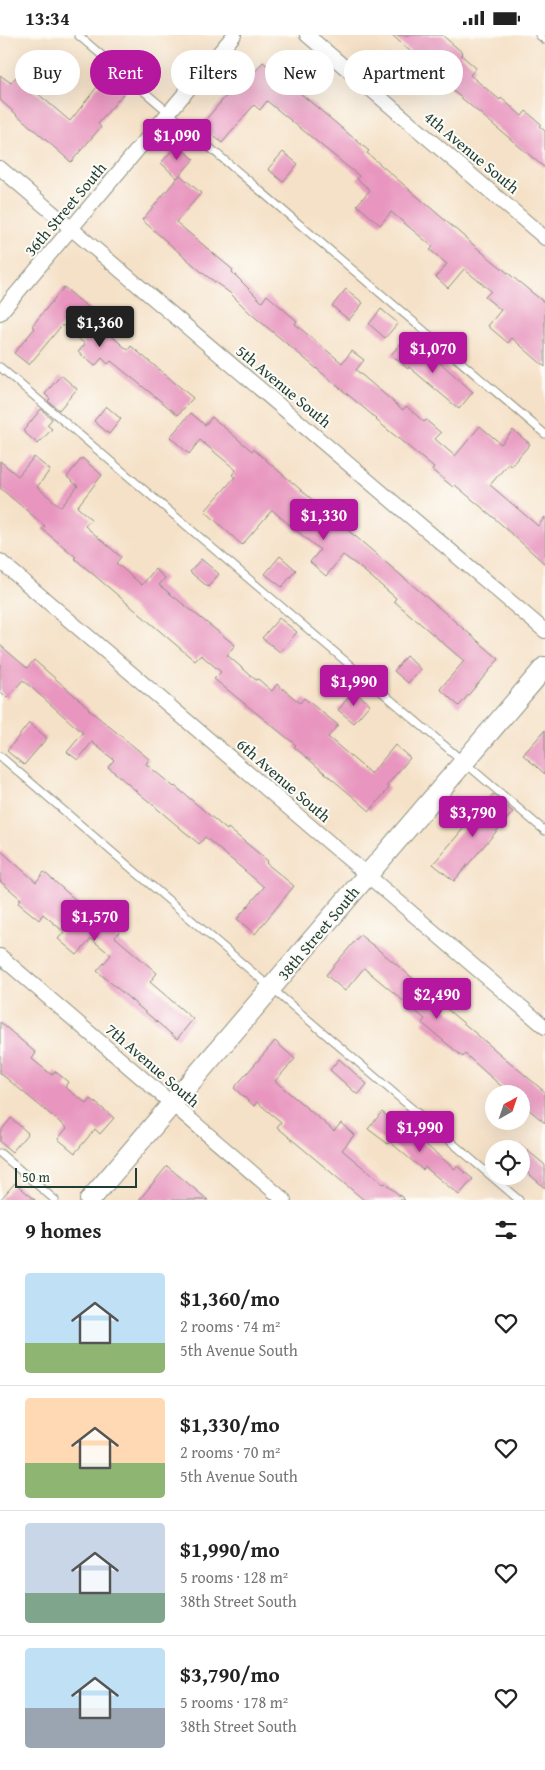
<!DOCTYPE html>
<meta charset="utf-8">
<style>
:root{--surface:#fff;--page:#f2f2f2;--text:#222;--muted:#767676;--line:#e0e0e0;--accent:#b5179e}
body{margin:0;font-family:"Gentium Book Plus",serif;background:var(--page);color:var(--text);height:100vh;display:flex;flex-direction:column;font-size:19px;white-space:nowrap}
*{box-sizing:border-box;margin:0}
p{font-size:16px;color:var(--muted)}
.icon{flex:none;width:28px;height:28px;fill:none;stroke:currentColor;stroke-width:2;stroke-linecap:round;stroke-linejoin:round}
.map{position:relative;height:1165px;overflow:hidden}
.side{display:flex;flex-direction:column;background:var(--surface);flex:1}
.side>*{flex:none}
.banner{position:absolute;left:15px;top:15px;width:515px;height:45px;display:flex;gap:10px}
.needle{width:32px;rotate:40deg}
.controls{position:absolute;left:485px;top:1050px;display:grid;gap:10px}
.controls a{display:grid;place-items:center;width:45px;height:45px;border-radius:50%;background:var(--surface);box-shadow:0 5px 20px #0002;font-size:25px}
.scale{position:absolute;left:15px;bottom:12px;width:122px;box-sizing:border-box;padding-left:5px;border:2px solid #1f3d34;border-top:0;font-size:14px;line-height:18px;white-space:nowrap;color:#1f3d34;-webkit-text-stroke:4px #fdfcf7;paint-order:stroke}
.price{position:absolute;translate:-50% -42px;padding:0 11px;border-radius:5px;background:var(--accent);color:#fff;font-size:16px;line-height:32px;filter:drop-shadow(0 1px 2px #0008)}
.price::after{content:'';position:absolute;left:50%;top:30px;width:15px;height:11px;margin-left:-8px;background:inherit;clip-path:polygon(0 0,100% 0,50% 100%)}
.price.current{background:#222;color:#fff}
ul{padding:0;list-style:none}
li{display:flex;align-items:center;gap:15px;height:125px;padding:0 25px}
li+li{border-top:1px solid var(--line)}
li span{display:grid;place-items:center;flex:none;width:140px;height:100px;border-radius:5px;color:#555}
li>.icon{margin-inline-start:auto}
span .icon{width:60px;height:60px;fill:#fffc;stroke-width:1}
li b{font-size:21px}
h2{display:flex;justify-content:space-between;align-items:center;height:60px;padding:0 25px;font-size:21px}
.pill{padding:0 18px;border-radius:22px;background:var(--surface);box-shadow:0 5px 20px #0002;font-size:18px;line-height:45px}
.pill.current{background:var(--accent);color:#fff}
.status{display:flex;justify-content:space-between;align-items:center;height:35px;padding:0 25px;background:var(--surface);direction:ltr}
.status svg{height:14px;fill:currentColor}
.map>svg:first-child{display:block}
.building{fill:#e896bf}
.lines{fill:none;stroke-linecap:round;stroke-linejoin:round}
.service-casing{stroke:#8a8f7e;stroke-width:9}
.minor-casing{stroke:#8a8f7e;stroke-width:16}
.secondary-casing{stroke:#8a8f7e;stroke-width:22}
.service{stroke:#fff;stroke-width:7}
.minor{stroke:#fff;stroke-width:14}
.secondary{stroke:#fff;stroke-width:20}
.labels{text-anchor:middle;stroke-width:4;stroke-linejoin:round;paint-order:stroke}
.street-label{font-size:16px;fill:#1f3d34;stroke:#fdfcf7}
</style>
<div class="status"><b>13:34</b><svg viewBox="0 0 49 12"><path d="M0 12V9h3v3zM5 12V6h3v6zM10 12V3h3v9zM15 12V0h3v12zM26 1h20v11H26zM47 4h2v5h-2z"/></svg></div>
<div class="map">
<svg width="545" height="1165" viewBox="0 0 545 1165">
<rect width="100%" height="100%" fill="#fdfcf7"/>
<filter id="ink" filterUnits="userSpaceOnUse"><feTurbulence type="fractalNoise" baseFrequency=".02" numOctaves="2"/><feDisplacementMap in="SourceGraphic" scale="10" xChannelSelector="R" yChannelSelector="G"/><feConvolveMatrix kernelMatrix="1 2 1 2 8 2 1 2 1" color-interpolation-filters="sRGB"/></filter>
<filter id="wash" filterUnits="userSpaceOnUse"><feTurbulence type="fractalNoise" baseFrequency=".0096" numOctaves="4" result="noise"/><feDisplacementMap in="SourceGraphic" scale="20" xChannelSelector="R" yChannelSelector="G"/><feGaussianBlur stdDeviation="1.12" result="paint"/><feColorMatrix in="noise" values="0 0 0 0 0 0 0 0 0 0 0 0 0 0 0 0 0 1.4 0 .05"/><feComposite in="paint" operator="in"/></filter>
<g filter="url(#wash)">
<rect width="100%" height="100%" fill="#f5e1c7"/>
<g id="blocks">
<g class="building">
<polygon points="392,0 442,0 463,18 461,20 476,33 470,40 500,65 501,63 522,81 526,76 541,89 539,91 545,96 545,133 409,19 411,17"/>
<polygon points="263,27 369,116 367,118 483,218 545,268 545,332 512,303 508,308 488,291 501,275 485,262 491,256 464,234 448,253 436,242 447,229 430,215 433,212 391,177 380,190 357,170 370,155 357,144 359,141 267,66 260,75 254,70 222,108 201,90 246,38 251,42"/>
<polygon points="109,37 128,53 98,89 101,92 71,127 0,65 0,40 11,48 17,41 70,86"/>
<polygon points="177,110 194,124 177,143 161,128"/>
<polygon points="283,117 298,129 283,147 268,134"/>
<polygon points="180,140 201,158 176,187 233,235 232,237 262,267 267,260 297,286 295,289 342,328 352,316 364,325 356,335 403,375 406,371 424,387 426,385 441,398 435,404 455,421 480,391 501,409 513,395 530,409 511,431 508,429 490,450 538,491 545,482 545,529 492,481 455,450 453,452 432,435 434,433 376,385 377,384 250,278 230,258 204,239 142,185"/>
<polygon points="64,252 112,293 108,298 128,315 131,311 193,363 178,380 111,326 108,329 102,323 95,331 78,317 85,309 62,290 29,330 14,318 35,293 32,291"/>
<polygon points="346,254 363,268 349,285 332,271"/>
<polygon points="381,274 398,288 385,303 369,289"/>
<polygon points="404,304 432,327 435,323 473,357 459,374 409,332 408,334 391,320"/>
<polygon points="61,340 77,354 59,375 48,366 50,364 45,359"/>
<polygon points="106,371 121,384 109,399 94,386"/>
<polygon points="41,374 52,384 47,390 52,394 38,409 23,396"/>
<polygon points="191,378 205,390 212,382 252,416 253,414 499,624 459,671 440,654 464,626 394,566 396,563 357,530 343,520 326,541 310,527 320,515 272,475 242,510 205,476 235,442 232,440 236,435 200,405 189,419 170,402"/>
<polygon points="34,422 50,435 37,452 61,472 78,451 67,442 82,423 102,440 77,472 91,484 85,491 121,522 116,528 142,550 155,534 165,543 159,550 235,610 227,620 256,645 258,644 272,656 277,649 300,668 304,663 338,690 328,702 370,738 372,738 395,710 410,723 387,750 389,753 370,776 294,712 296,710 214,644 221,637 201,620 195,626 74,523 76,522 42,494 45,491 0,453 0,426 18,441"/>
<polygon points="280,521 296,535 282,552 265,539"/>
<polygon points="201,524 219,539 208,552 190,537"/>
<polygon points="279,583 297,597 280,617 262,603"/>
<polygon points="0,610 27,633 34,625 89,673 88,674 149,724 146,729 174,752 175,751 227,795 228,793 268,826 266,828 294,851 255,899 237,884 264,852 205,802 199,809 108,732 114,725 92,707 78,725 67,717 83,698 23,645 7,663 0,656"/>
<polygon points="406,621 421,634 408,648 394,636"/>
<polygon points="354,656 370,669 354,688 338,675"/>
<polygon points="29,688 47,703 24,730 7,716"/>
<polygon points="545,695 545,739 523,720"/>
<polygon points="493,759 513,777 454,846 433,829"/>
<polygon points="0,815 36,847 44,837 88,876 94,869 122,893 115,902 157,938 150,947 193,984 177,1004 97,936 111,920 91,904 77,920 58,904 64,897 43,879 39,885 18,868 21,864 0,846"/>
<polygon points="360,900 396,929 436,963 435,964 545,1057 545,1088 521,1068 521,1059 510,1059 465,1019 463,1022 422,988 425,984 364,933 345,956 326,940"/>
<polygon points="0,987 36,1018 32,1024 52,1040 55,1036 68,1047 65,1052 87,1069 91,1064 114,1083 100,1099 95,1094 75,1118 58,1104 67,1093 0,1038"/>
<polygon points="275,1006 295,1024 275,1046 334,1096 341,1088 354,1100 342,1115 383,1149 385,1148 405,1165 364,1165 277,1092 281,1087 257,1067 254,1071 234,1053"/>
<polygon points="339,1024 367,1049 358,1060 330,1035"/>
<polygon points="382,1077 419,1107 420,1105 455,1134 457,1131 473,1144 459,1160 425,1132 423,1135 390,1107 388,1109 368,1094"/>
<polygon points="11,1083 28,1098 12,1117 0,1107 0,1097"/>
<polygon points="521,1110 545,1130 545,1153 521,1132"/>
<polygon points="167,1131 208,1165 139,1165"/>
<polygon points="15,1148 35,1165 0,1165"/>
</g>
</g>
</g>
<g filter="url(#ink)">
<use href="#blocks" fill-opacity="0" stroke="#8a8f7e" stroke-width="1"/>
<g class="lines">
<g class="service-casing">
<g id="service">
<polyline points="78,0 545,399"/>
<polyline points="539,0 545,5"/>
<polyline points="0,332 545,796"/>
<polyline points="0,721 519,1165"/>
<polyline points="0,1118 55,1165"/>
</g>
</g>
<g class="minor-casing">
<g id="minor">
<polyline points="307,0 545,203"/>
<polyline points="0,133 545,596"/>
<polyline points="0,278 234,0"/>
<polyline points="0,526 545,992"/>
<polyline points="0,921 284,1165"/>
</g>
</g>
<g class="secondary-casing">
<polyline id="secondary" points="90,1165 545,632"/>
</g>
<use href="#service" class="service"/>
<use href="#minor" class="minor"/>
<use href="#secondary" class="secondary"/>
</g>
</g>
<g class="labels">
<g class="street-label">
<text transform="translate(472 117) rotate(40)" y="6">4th Avenue South</text>
<text transform="translate(65 174) rotate(-50)" y="6">36th Street South</text>
<text transform="translate(284 351) rotate(40)" y="6">5th Avenue South</text>
<text transform="translate(284 745) rotate(41)" y="6">6th Avenue South</text>
<text transform="translate(318 898) rotate(-50)" y="6">38th Street South</text>
<text transform="translate(153 1030) rotate(41)" y="6">7th Avenue South</text>
</g>
</g>
</svg>
<div class="controls">
<a><svg class="needle" viewBox="-14 -14 28 28"><path d="M0-13l5 13h-10z" fill="#e53935"/><path d="M0 13l5-13h-10z" fill="#767676"/></svg></a>
<a><svg class="icon" aria-label="locate" viewBox="0 0 24 24"><circle cx="12" cy="12" r="6"/><path d="M12 2v4M12 18v4M2 12h4M18 12h4"/></svg></a>
</div>
<div class="scale">50 m</div>
<b class="price" style="left:177px;top:126px">$1,090</b>
<b class="price current" style="left:100px;top:313px">$1,360</b>
<b class="price" style="left:433px;top:339px">$1,070</b>
<b class="price" style="left:324px;top:506px">$1,330</b>
<b class="price" style="left:354px;top:672px">$1,990</b>
<b class="price" style="left:473px;top:803px">$3,790</b>
<b class="price" style="left:95px;top:907px">$1,570</b>
<b class="price" style="left:437px;top:985px">$2,490</b>
<b class="price" style="left:420px;top:1118px">$1,990</b>
<div class="banner">
<a class="pill">Buy</a>
<a class="pill current">Rent</a>
<a class="pill">Filters</a>
<a class="pill">New</a>
<a class="pill">Apartment</a>
</div>
</div>
<section class="side">
<h2>9 homes<svg class="icon" aria-label="filters" viewBox="0 0 24 24"><path d="M4 7h16M4 17h16"/><circle cx="9" cy="7" r="2"/><circle cx="15" cy="17" r="2"/></svg></h2>
<ul>
<li><span style="background:linear-gradient(#bfe0f5 70%,#8fb573 0)"><svg class="icon" aria-label="home" viewBox="0 0 24 24"><path d="M3 11l9-7 9 7M6 9v11h12V9"/></svg></span><div><b>$1,360/mo</b><p>2 rooms · 74 m²</p><p>5th Avenue South</p></div><svg class="icon" aria-label="heart" viewBox="0 0 24 24"><path d="M12 20l-8-8c-3-5 5-10 8-4 3-6 11-1 8 4z"/></svg></li>
<li><span style="background:linear-gradient(#ffd9b3 65%,#8fb573 0)"><svg class="icon" aria-label="home" viewBox="0 0 24 24"><path d="M3 11l9-7 9 7M6 9v11h12V9"/></svg></span><div><b>$1,330/mo</b><p>2 rooms · 70 m²</p><p>5th Avenue South</p></div><svg class="icon" aria-label="heart" viewBox="0 0 24 24"><path d="M12 20l-8-8c-3-5 5-10 8-4 3-6 11-1 8 4z"/></svg></li>
<li><span style="background:linear-gradient(#c9d6e8 70%,#7fa58c 0)"><svg class="icon" aria-label="home" viewBox="0 0 24 24"><path d="M3 11l9-7 9 7M6 9v11h12V9"/></svg></span><div><b>$1,990/mo</b><p>5 rooms · 128 m²</p><p>38th Street South</p></div><svg class="icon" aria-label="heart" viewBox="0 0 24 24"><path d="M12 20l-8-8c-3-5 5-10 8-4 3-6 11-1 8 4z"/></svg></li>
<li><span style="background:linear-gradient(#bfe0f5 60%,#9aa5b1 0)"><svg class="icon" aria-label="home" viewBox="0 0 24 24"><path d="M3 11l9-7 9 7M6 9v11h12V9"/></svg></span><div><b>$3,790/mo</b><p>5 rooms · 178 m²</p><p>38th Street South</p></div><svg class="icon" aria-label="heart" viewBox="0 0 24 24"><path d="M12 20l-8-8c-3-5 5-10 8-4 3-6 11-1 8 4z"/></svg></li>
</ul>
</section>
